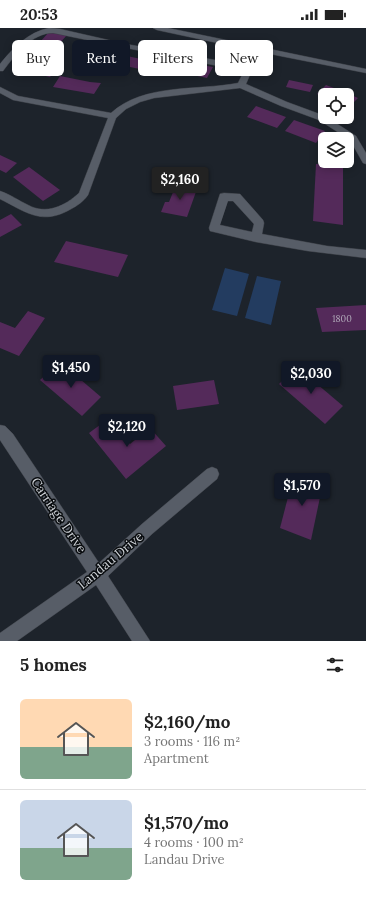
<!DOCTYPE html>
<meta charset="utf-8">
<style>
:root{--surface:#fff;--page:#f6f6f6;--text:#222;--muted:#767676;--line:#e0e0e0;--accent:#111827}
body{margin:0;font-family:Lora,serif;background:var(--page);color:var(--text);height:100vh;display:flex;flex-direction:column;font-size:15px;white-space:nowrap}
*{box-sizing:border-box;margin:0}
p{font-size:13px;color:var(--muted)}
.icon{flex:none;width:22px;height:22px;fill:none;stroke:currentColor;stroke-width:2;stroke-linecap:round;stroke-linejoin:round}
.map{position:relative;height:613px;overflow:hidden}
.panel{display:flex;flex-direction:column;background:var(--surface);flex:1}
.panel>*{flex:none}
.top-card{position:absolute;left:12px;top:12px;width:342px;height:36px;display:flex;gap:8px}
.tools{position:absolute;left:318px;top:60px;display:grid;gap:8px}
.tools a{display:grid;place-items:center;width:36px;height:36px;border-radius:6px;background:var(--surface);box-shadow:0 2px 10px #0003;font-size:20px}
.price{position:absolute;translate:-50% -34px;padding:0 9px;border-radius:4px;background:var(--accent);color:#fff;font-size:13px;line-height:26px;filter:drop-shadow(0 1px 2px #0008)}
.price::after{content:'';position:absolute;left:50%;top:24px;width:12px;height:9px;margin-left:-6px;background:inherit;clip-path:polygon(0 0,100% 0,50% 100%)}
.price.current{background:#222;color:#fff}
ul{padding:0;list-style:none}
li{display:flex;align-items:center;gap:12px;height:100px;padding:0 20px}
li+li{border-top:1px solid var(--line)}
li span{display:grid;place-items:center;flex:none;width:112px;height:80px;border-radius:6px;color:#555}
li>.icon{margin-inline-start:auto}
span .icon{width:48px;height:48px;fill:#fffc;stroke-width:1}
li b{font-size:17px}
h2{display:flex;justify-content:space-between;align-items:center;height:48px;padding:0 20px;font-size:17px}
.tag{padding:0 14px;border-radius:6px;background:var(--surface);box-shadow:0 2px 10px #0003;font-size:14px;line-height:36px}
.tag.current{background:var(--accent);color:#fff}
.status{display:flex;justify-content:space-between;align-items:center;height:28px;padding:0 20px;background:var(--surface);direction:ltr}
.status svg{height:11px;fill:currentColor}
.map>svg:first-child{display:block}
.green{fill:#233c60}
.building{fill:#542a5a}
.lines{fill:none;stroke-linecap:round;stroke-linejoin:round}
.minor-casing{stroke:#3b3f46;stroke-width:1}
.minor{fill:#575d67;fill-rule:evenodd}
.labels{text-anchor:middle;stroke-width:3;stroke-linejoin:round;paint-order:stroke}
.number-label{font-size:9px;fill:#b0a8b8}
.near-street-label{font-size:13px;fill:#ced2d7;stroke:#090c0f}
</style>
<div class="status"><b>20:53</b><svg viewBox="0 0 49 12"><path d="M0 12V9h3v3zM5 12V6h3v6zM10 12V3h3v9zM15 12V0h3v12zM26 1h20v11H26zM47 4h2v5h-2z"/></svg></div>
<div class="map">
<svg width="366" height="613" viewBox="0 0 366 613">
<rect width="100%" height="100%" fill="#1d232b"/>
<g class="green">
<polygon points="225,240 249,246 237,288 212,282"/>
<polygon points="257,248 281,253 271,297 245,290"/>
</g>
<g class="building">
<polygon points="49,4 67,7 58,17 40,14"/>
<polygon points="84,19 165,36 159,45 77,28"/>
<polygon points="29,32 58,38 50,49 20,42"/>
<polygon points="185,34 213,39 207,50 178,44"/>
<polygon points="60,48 90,54 101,55 94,66 53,59"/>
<polygon points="289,52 313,57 310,64 286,59"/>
<polygon points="326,57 347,65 358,70 349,79 347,79 347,67 325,67 325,69 317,66"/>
<polygon points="256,78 286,89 277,100 247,89"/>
<polygon points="294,92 325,103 316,115 285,103"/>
<polygon points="0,127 17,135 6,145 0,142"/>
<polygon points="316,136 343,140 343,197 313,193"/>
<polygon points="29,139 60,162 43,173 13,149"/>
<polygon points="176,157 197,161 187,189 161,184 165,174 169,174"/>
<polygon points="11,186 22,197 0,209 0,192"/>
<polygon points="66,213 128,227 118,249 54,234"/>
<polygon points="366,277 366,302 322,304 316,280"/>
<polygon points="28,283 45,290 19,328 0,320 0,294 15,300"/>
<polygon points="60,334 101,369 82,388 40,352"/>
<polygon points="297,339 343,378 325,396 279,356"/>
<polygon points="214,352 219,376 177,382 173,358"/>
<polygon points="108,391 130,416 150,400 166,418 126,451 89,405"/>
<polygon points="294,446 323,455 311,512 280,500"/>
</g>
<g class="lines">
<g class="minor-casing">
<g id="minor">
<path d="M49 0 60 1 126 16 243 37 241 34 248 22H250L157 2 153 0H168L366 41V45L265 25 261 36 252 42 246 56 287 74 325 88 356 108 366 125V136L363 135 350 112 319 92 281 78 240 60 154 70 140 74 126 81 116 90 88 167C84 173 77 178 71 181 42 198 26 184 0 171V163C10 166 19 173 28 177 46 187 65 178 79 165L108 90 13 72 0 65V59L18 68 111 85C144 55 197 63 238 55L244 43 126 20 53 5C32 5 15 27 3 43H0V36C13 20 28 4 49 0ZM257 24 254 35 251 37 249 34 254 26Z"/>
<path d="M224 165 240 166 263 192 264 195 262 206 327 218 366 222V230L308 223 256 214 210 203 209 200 219 169 220 166ZM228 173H233L254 196 252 204 220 197Z"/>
<polygon points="0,397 5,398 13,406 99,535 142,496 207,441 212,439 217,441 219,446 217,451 152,506 108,548 150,613 132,613 96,557 17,613 0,613 0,605 87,544 0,412"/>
</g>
</g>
<use href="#minor" class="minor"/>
</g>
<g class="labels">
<g class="number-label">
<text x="342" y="294">1800</text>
</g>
<g class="near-street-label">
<text transform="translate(59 487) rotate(56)" y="5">Carriage Drive</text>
<text transform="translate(110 532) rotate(-40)" y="5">Landau Drive</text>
</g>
</g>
</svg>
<div class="tools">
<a><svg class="icon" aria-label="locate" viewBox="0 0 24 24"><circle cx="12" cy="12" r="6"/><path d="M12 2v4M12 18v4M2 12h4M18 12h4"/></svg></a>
<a><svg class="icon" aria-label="layers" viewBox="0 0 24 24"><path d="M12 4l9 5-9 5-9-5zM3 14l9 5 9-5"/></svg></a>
</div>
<b class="price current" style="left:180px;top:173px">$2,160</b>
<b class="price" style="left:71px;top:361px">$1,450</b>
<b class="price" style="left:311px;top:367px">$2,030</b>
<b class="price" style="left:127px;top:420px">$2,120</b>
<b class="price" style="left:302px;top:479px">$1,570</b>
<div class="top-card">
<a class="tag">Buy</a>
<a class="tag current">Rent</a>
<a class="tag">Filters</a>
<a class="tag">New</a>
</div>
</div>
<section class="panel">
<h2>5 homes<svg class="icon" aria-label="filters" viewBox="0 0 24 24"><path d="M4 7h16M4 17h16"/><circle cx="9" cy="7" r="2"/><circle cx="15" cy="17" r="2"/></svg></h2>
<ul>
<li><span style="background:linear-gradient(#ffd9b3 60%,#7fa58c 0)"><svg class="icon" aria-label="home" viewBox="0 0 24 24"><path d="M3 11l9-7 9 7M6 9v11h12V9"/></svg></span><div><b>$2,160/mo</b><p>3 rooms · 116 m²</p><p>Apartment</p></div></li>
<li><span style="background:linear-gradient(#c9d6e8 60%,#7fa58c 0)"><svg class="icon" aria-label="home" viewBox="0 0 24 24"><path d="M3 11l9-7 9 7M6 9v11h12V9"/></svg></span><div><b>$1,570/mo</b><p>4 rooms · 100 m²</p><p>Landau Drive</p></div></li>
</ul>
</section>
